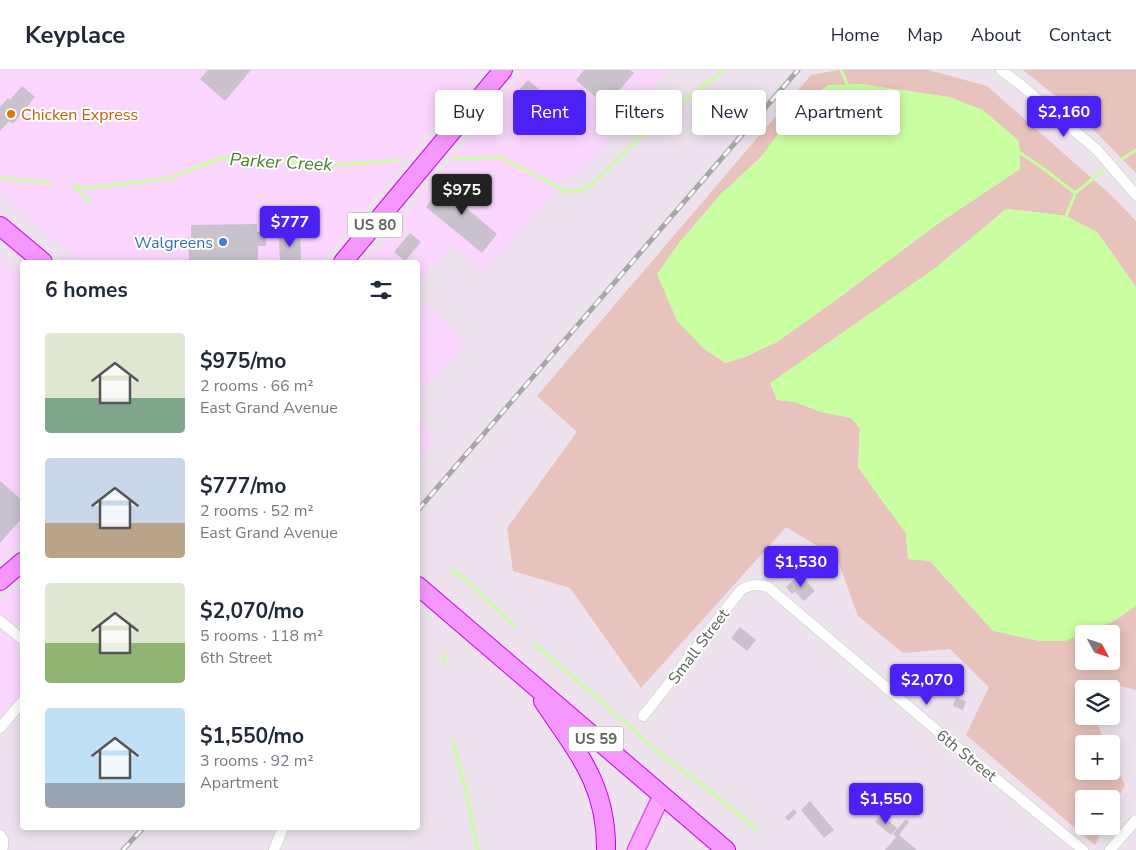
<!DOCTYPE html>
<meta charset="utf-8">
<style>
:root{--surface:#fff;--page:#f2f2f3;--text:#1f2937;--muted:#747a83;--line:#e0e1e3;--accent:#4c21f5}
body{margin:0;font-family:"Nunito Sans",sans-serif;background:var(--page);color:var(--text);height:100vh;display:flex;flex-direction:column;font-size:19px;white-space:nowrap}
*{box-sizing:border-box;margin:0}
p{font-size:16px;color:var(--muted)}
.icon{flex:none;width:28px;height:28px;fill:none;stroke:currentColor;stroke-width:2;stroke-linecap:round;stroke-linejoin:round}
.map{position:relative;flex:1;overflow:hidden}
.panel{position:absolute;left:20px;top:190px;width:400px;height:570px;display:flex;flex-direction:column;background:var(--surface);border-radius:5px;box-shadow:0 2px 12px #0003}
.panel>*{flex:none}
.top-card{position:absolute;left:435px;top:20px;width:475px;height:45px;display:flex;gap:10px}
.needle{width:32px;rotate:130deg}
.buttons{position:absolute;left:1075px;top:555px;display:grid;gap:10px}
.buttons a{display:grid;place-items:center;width:45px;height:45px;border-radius:5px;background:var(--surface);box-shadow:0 2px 12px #0003;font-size:25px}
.price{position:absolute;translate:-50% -42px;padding:0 11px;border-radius:5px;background:var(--accent);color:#fff;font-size:16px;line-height:32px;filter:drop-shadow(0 1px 2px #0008)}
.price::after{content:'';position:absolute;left:50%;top:30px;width:15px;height:11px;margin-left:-8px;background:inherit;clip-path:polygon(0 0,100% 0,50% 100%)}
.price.current{background:#222;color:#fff}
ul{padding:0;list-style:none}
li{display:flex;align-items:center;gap:15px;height:125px;padding:0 25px}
li span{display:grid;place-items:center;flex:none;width:140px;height:100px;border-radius:5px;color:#555}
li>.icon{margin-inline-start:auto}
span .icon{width:60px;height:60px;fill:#fffc;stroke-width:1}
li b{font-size:21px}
h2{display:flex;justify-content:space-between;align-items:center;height:60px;padding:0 25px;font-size:21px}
.pill{padding:0 18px;border-radius:5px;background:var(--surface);box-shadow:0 2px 12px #0003;font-size:18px;line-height:45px}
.pill.current{background:var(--accent);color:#fff}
header{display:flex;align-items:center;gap:30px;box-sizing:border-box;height:70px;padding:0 25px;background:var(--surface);border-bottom:1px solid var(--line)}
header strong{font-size:24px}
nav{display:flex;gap:28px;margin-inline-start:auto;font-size:18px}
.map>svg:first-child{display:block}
.commercial{fill:#fbd6ff}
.green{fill:#e8c2bc;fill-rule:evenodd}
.water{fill:#caffa1}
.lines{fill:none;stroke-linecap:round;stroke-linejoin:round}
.stream{stroke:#caffa1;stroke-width:3}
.building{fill:#c9c1cc}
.minor-casing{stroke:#d6dcd5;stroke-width:12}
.primary-casing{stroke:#e04efb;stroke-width:19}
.trunk-casing{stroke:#c300f0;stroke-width:20}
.minor{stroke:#fff;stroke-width:10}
.primary{stroke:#fca6ff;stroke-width:16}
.trunk{stroke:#f697ff;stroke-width:18}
.rail-casing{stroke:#a6a8a5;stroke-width:5}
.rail{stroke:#fff;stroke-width:3;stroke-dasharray:9;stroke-linecap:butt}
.food-dot{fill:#e8710a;stroke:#fff;stroke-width:2}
.shop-dot{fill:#3f7fe0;stroke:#fff;stroke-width:2}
.labels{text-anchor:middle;stroke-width:4;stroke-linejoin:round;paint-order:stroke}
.shield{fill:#fff;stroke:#8e928c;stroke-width:1}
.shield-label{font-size:15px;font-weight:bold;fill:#5d645a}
.food-label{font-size:16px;fill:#c56008;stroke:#fff;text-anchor:start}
.shop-label{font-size:16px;fill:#366cbe;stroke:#fff;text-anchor:end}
.street-label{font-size:16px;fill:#5d645a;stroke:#fff}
.water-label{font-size:18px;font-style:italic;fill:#49812a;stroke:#fff}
</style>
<header>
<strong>Keyplace</strong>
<nav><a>Home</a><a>Map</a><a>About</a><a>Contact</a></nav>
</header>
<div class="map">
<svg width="1136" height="780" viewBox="0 0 1136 780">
<rect width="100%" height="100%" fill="#ede2ee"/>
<g class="commercial">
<polygon points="0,0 483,0 322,192 80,192 0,123"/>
<polygon points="526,0 667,0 606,75 577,104 571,102 486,202 452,176 418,212 418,192 368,192 393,160"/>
<polygon points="0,187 22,206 22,473 0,492"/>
<polygon points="418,228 467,272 418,323"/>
<polygon points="418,343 434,371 418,390"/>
<polygon points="22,513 22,622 0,651 0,533"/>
</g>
<g class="green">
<path d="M839 0H928L987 16 1112 126 1136 151V217L1097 162 1066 146 1051 144 1006 139 777 330 795 332 821 342 852 348 860 359 858 397 880 428 906 463 908 489 930 491 993 561 1112 552 1136 536V620L1109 613 1105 619H1084V646H1094L1106 674H1084V701H1111V685L1125 715 1111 742V729H1084V756H1104L1095 775 966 665 989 617 950 579 903 583 858 546 837 488 786 457 641 618 570 518 513 501 507 458 577 362 537 326 811 5ZM796 40H983L1019 71 1020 99 939 153 836 230 777 272 745 287 725 293 703 278 679 173 720 125 761 87ZM1084 564H1111V591H1084Z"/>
<polygon points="1023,0 1136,0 1136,103 1076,42"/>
</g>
<g class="water">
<polygon points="862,14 950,27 983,40 1019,71 1020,99 939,153 836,230 777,272 745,287 725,293 703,278 677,251 657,204 679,173 720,125 761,87 796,40 828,15"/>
<polygon points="1006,139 1052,144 1066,146 1097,162 1136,217 1136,536 1112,552 1065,571 1039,571 993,561 930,491 908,489 906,463 880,428 858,397 860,358 851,348 821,342 795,332 777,330 770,313 935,198"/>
</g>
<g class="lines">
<g class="stream">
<polyline points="841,0 849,18"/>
<polyline points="1015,81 1019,82 1044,99 1075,123 1104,100"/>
<polyline points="454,89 500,87 568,122 588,118 659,49 725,0"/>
<polyline points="1119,91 1136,80"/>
<polyline points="0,108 50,112"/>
<polyline points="74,116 87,118 170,108 222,88 279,90 335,95 402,90"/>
<polyline points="74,116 89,131"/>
<polyline points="1066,146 1075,124"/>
<polyline points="451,500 464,508 514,556"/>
<polyline points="534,574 592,623 665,688 709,720 756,759"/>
<polyline points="444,593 445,585"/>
<polyline points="453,673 465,717 478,780"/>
</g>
</g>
<g class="building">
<polygon points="208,0 251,0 225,31 200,9"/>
<polygon points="584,0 630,0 634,3 606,36 576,10"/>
<polygon points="528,10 570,45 557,61 515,25"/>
<polygon points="22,16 35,27 13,54 9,51 0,61 0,37 8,28 10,30"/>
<polygon points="458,111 476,126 466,138 497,164 482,183 426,137 440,120 446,125"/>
<polygon points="257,154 257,162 266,161 266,176 258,176 258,192 189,192 188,168 191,168 191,155"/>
<polygon points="410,163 421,172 405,191 394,182"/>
<polygon points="300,164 301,192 280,192 279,165"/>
<polygon points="0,411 22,430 22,448 0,473"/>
<polygon points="800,504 815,521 804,531 795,522 792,524 786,517"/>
<polygon points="740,557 756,570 747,581 731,568"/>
<polygon points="916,598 953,612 949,624 940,621 939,625 924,620 926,616 911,610"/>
<polygon points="956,628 966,631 963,640 953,636"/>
<polygon points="810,731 834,760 824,768 801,740"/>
<polygon points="794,739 797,743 788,751 785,747"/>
<polygon points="881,745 897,758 891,765 875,752"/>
<polygon points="906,749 909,752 899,765 917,780 885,780 896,767 893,764"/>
</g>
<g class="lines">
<g class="minor-casing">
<g id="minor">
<polyline points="1001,0 1021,15 1097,80 1136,125"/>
<polyline points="0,551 22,569"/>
<path d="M643 646C677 605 708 561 741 520 751 514 757 514 768 517L941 664 1083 780"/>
<polyline points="0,658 22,632"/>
<polyline points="0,765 3,770 3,777"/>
<polyline points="274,780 283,758"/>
<polyline points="1110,780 1136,750"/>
</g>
</g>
<g class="primary-casing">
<polyline id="primary" points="636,780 662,725"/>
</g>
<g class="trunk-casing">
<g id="trunk">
<polyline points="0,156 43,192"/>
<polyline points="343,192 503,0"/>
<polyline points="0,511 22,492"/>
<polyline points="418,516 726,780"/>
<path d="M543 631C577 682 607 715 606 780"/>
</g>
</g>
<use href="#minor" class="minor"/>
<use href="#primary" class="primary"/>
<use href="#trunk" class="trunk"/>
<g class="rail-casing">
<g id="rail">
<polyline points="418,440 798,0"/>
<polyline points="123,780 143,758"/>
</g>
</g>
<use href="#rail" class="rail"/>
</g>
<circle class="food-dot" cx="11" cy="44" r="5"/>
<circle class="shop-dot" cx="223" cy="172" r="5"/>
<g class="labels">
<g class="shield">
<rect x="347.5" y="142.5" width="55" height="25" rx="4"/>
<rect x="568.5" y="656.5" width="55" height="25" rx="4"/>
</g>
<g class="shield-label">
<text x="375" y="160">US 80</text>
<text x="596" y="674">US 59</text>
</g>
<g class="food-label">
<text x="21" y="50">Chicken Express</text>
</g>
<g class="shop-label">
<text x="213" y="178">Walgreens</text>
</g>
<g class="street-label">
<text transform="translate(698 576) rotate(-53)" y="6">Small Street</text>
<text transform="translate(967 685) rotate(39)" y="6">6th Street</text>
</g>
<g class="water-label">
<text transform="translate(281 92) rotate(3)" y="6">Parker Creek</text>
</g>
</g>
</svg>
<div class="buttons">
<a><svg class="needle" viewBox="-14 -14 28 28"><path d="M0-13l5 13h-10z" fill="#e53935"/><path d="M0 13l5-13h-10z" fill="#747a83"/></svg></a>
<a><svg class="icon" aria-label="layers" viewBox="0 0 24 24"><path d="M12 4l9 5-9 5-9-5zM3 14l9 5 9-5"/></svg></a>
<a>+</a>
<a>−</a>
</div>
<b class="price" style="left:1064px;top:68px">$2,160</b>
<b class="price current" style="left:462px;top:146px">$975</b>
<b class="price" style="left:290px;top:178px">$777</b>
<b class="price" style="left:801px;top:518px">$1,530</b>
<b class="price" style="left:927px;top:636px">$2,070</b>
<b class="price" style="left:886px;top:755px">$1,550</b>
<div class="top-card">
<a class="pill">Buy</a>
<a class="pill current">Rent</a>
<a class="pill">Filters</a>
<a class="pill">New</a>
<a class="pill">Apartment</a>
</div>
<section class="panel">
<h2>6 homes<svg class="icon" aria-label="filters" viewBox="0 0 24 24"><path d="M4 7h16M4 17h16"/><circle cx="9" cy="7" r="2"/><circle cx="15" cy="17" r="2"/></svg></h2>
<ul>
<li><span style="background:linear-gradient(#dfe7d0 65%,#7fa58c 0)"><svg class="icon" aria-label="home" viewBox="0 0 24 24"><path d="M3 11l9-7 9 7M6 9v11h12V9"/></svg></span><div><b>$975/mo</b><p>2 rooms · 66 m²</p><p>East Grand Avenue</p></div></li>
<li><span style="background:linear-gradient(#c9d6e8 65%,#b9a48a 0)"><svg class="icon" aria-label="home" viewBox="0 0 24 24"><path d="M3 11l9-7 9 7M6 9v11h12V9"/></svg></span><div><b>$777/mo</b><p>2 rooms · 52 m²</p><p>East Grand Avenue</p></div></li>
<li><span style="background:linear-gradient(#dfe7d0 60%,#8fb573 0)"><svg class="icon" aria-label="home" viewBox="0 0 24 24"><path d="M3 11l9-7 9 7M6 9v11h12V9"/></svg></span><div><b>$2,070/mo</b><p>5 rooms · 118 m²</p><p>6th Street</p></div></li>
<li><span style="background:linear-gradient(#bfe0f5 75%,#9aa5b1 0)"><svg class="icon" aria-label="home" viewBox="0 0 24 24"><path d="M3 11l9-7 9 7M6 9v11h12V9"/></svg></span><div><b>$1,550/mo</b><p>3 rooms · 92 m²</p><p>Apartment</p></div></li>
</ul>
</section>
</div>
